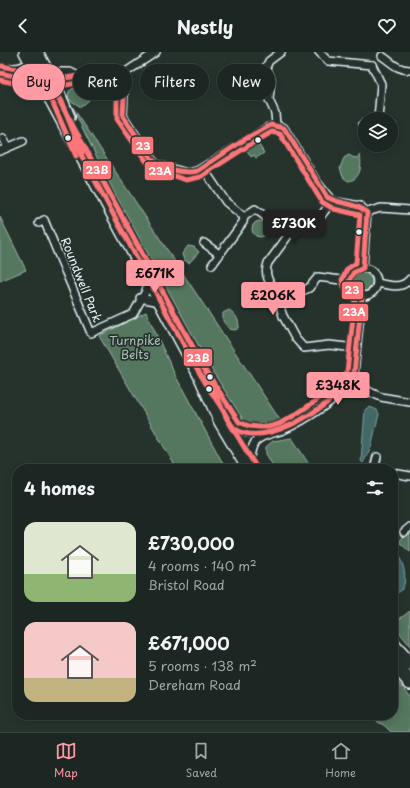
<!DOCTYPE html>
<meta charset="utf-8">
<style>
:root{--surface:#1c2622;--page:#252e2a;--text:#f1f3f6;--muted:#a0a5a5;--line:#3a4340;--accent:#ff9aa2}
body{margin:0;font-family:"Playpen Sans",sans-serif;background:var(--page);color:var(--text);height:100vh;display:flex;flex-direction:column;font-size:15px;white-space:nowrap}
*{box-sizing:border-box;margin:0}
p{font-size:13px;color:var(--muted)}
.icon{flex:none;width:22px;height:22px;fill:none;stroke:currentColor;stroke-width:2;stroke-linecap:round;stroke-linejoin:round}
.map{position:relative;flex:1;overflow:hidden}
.details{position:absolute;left:12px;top:412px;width:386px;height:256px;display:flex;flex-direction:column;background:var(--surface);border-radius:16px;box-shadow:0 2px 10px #0003,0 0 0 1px var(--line)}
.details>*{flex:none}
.banner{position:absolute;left:12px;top:12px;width:386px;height:36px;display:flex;gap:8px}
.buttons{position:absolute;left:358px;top:60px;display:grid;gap:8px}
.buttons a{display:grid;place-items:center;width:40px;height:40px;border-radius:50%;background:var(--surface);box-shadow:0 2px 10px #0003,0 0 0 1px var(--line);font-size:20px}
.price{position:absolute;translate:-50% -34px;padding:0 9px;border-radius:4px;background:var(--accent);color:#111;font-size:13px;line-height:26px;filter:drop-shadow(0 1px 2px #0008)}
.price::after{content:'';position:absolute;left:50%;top:24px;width:12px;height:9px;margin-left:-6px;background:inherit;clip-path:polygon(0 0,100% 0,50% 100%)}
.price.on{background:#222;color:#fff}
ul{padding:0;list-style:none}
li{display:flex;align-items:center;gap:12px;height:100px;padding:0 12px}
li span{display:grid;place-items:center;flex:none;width:112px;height:80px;border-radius:12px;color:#555}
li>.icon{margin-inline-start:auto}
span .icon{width:48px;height:48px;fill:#fffc;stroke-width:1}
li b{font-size:17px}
h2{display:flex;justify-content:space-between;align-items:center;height:48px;padding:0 12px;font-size:17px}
.tag{padding:0 14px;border-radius:18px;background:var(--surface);box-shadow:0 2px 10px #0003,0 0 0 1px var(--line);font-size:14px;line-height:36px}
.tag.on{background:var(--accent);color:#111}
header{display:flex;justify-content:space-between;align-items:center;height:52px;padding:0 12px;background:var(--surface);font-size:18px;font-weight:700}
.menu{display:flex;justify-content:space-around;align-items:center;height:56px;border-top:1px solid var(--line);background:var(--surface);font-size:11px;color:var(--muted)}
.menu a{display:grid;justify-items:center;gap:2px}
.menu .on{color:var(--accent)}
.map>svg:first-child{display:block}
.green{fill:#55765f;stroke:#9eb4ac}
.water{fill:#436868;stroke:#859fa2}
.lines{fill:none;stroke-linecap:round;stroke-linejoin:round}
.street-casing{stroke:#e8f1f8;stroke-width:10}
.secondary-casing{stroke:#e8f1f8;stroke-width:13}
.highway-casing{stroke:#e8f1f8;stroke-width:16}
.street{stroke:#26332d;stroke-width:7}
.secondary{stroke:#26332d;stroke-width:10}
.highway{stroke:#26332d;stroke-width:13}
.bus-1-casing{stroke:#26332d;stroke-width:8}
.bus-2-casing{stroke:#26332d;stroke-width:8}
.bus-3-casing{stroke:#26332d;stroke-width:8}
.bus-1{stroke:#fd7679;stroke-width:5}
.bus-2{stroke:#fd7679;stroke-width:5}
.bus-3{stroke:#fd7679;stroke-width:5}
.bus-dot{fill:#e8f1f8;stroke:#26332d;stroke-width:1.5}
.labels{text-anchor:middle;stroke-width:3.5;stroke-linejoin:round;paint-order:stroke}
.street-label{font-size:12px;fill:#e8f1f8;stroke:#26332d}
.park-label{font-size:12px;fill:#adc0bb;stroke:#26332d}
.line-badge{stroke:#26332d;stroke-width:1.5}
.badge-label{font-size:11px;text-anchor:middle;font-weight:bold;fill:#fff}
</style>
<header><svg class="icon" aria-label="back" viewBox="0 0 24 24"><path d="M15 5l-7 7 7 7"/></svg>Nestly<svg class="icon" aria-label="heart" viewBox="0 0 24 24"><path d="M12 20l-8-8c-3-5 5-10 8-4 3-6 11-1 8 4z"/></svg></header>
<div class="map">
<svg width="410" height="680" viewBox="0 0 410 680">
<rect width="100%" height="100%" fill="#26332d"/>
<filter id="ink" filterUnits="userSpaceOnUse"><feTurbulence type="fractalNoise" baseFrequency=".025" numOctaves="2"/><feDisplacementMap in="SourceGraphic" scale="8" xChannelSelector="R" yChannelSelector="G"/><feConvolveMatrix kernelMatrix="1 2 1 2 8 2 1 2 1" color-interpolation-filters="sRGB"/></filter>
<g filter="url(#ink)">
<g class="green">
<polygon points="74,36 88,36 86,43 89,48 81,55 68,47 69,39"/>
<polygon points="70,51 282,371 251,373 244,369 213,320 113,138"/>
<polygon points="256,88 264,101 256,106 254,103 251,105 245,95 247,93 249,96 254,93 253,90"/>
<path d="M349 103 352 105 357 106 360 103C362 112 361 128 348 129L343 125 340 116 344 106Z"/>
<polygon points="0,165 26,218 0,229"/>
<circle cx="260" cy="177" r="8"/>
<polygon points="188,194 194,195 199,200 189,211 184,208 182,202"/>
<circle cx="362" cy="230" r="10"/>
<path d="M229 258C236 262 239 268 239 276L235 278 229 277 223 269V261Z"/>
<polygon points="146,260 175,323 226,417 177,417 99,284"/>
<polygon points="292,386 312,417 275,417 266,402 266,395 273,389"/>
<polygon points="410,480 410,500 400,491 402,484"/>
<polygon points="410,559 410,594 393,572"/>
<polygon points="393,624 410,644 410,680 391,680 385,674 366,663 393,663"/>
</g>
<g class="water">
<polygon points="370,355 377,358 379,362 371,395 363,411 361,409 365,358 367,356"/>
<path d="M393 498C406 507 410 539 396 541L393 539Z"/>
</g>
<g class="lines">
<g class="street-casing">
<g id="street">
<polyline points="319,0 328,9 372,13"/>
<path d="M382 4C393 11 395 17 410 18"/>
<polyline points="372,13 381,32 378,67"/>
<polyline points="47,20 70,20 78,24"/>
<polyline points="49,30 78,24 115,33 124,43 123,64 151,106 156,112 169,116 188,121 197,119 268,75 276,73 284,76 317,130 332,149 360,154 367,160 363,216"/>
<polyline points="115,33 123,22 156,0"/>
<polyline points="363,72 365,72"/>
<polyline points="276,73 275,61 269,48 271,27 266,15 269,9 281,0"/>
<polyline points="391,74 392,74"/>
<polyline points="3,86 8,95"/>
<polyline points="0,99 23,89"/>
<polyline points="203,116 226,150 244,165"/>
<polyline points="367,160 381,156 410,158"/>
<polyline points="39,171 44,168 91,281 133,262 146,239 148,229"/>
<polyline points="204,191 219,202"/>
<polyline points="212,213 243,170 244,165 255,157 288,181"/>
<circle cx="363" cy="230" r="14"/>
<polyline points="348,229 318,225 309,236 282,248 281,258 283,264 295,286 304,296 329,293 356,296"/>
<path d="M377 231C389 233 401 238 410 227"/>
<polyline points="140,246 160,250"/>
<path d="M282 248C274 236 262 226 268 211L296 173 321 164 332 149"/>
<polyline points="353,326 370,340 381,345 410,350"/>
<polyline points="234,376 247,381 267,382"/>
<path d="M250 405C251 400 252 394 255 390 262 382 273 382 283 378 302 370 347 343 354 322L362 244"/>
<polyline points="374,417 377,405"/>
<polyline points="393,421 410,424"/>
<polyline points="404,480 410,475"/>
</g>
</g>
<g class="secondary-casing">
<g id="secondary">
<polyline points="0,19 19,17 31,13 38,16"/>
<polyline points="0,21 41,30"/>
</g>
</g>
<g class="highway-casing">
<g id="highway">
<polyline points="26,0 200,323 221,370 249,417"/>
<polyline points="36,0 59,44 68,65"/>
<polyline points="393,593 410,612"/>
<polyline points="393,610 410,630"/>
</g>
</g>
<use href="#street" class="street"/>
<use href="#secondary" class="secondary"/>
<use href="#highway" class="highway"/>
<g class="bus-1-casing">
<g id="bus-1">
<polyline points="41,18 47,20 59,44 82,101"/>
<path d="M0 21 41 30 78 24 115 33 124 43 123 64 151 106C160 117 183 122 197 119L247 86 271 73 284 76 327 145C340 153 355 150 367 160L363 216 353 221 349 229 352 238 362 244 354 322C340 349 265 400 234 376 230 372 226 363 223 358 209 337 196 316 184 293 147 224 110 155 72 86"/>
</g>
</g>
<g class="bus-2-casing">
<g id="bus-2">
<polyline points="39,25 42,26 76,104"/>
<polyline points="0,28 41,37 78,31 111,39 117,46 117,67 151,116 186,128 200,125 251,92 272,80 280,82 322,150 334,157 360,163 356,211 347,217 342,228 346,241 355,248 347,320 336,335 295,363 279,372 268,375 259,375 249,374 239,370 206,319 78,83"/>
</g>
</g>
<g class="bus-3-casing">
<polyline id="bus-3" points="2,14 43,23 47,26 206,320 227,367 255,413"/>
</g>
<use href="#bus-1" class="bus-1"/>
<use href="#bus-2" class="bus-2"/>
<use href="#bus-3" class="bus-3"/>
</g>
</g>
<g class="bus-dot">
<circle cx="68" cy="86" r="3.5"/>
<circle cx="258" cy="88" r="3.5"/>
<circle cx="359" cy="180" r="3.5"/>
<circle cx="210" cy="325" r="3.5"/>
<circle cx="209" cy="337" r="3.5"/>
</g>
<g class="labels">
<g class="street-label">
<text transform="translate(81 228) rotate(68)" y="4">Roundwell Park</text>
</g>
<g class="park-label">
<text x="135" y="293">Turnpike<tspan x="135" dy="14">Belts</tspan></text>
</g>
</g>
<g class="line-badge">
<rect x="131" y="84" width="23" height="19" rx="4" fill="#fd7679"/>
<rect x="82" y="108" width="30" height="20" rx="4" fill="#fd7679"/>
<rect x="144" y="109" width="31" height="20" rx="4" fill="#fd7679"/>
<rect x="341" y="229" width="23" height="19" rx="4" fill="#fd7679"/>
<rect x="338" y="251" width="31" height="19" rx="4" fill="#fd7679"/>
<rect x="183" y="296" width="30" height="19" rx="4" fill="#fd7679"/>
</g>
<g class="badge-label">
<text x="143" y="98">23</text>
<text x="97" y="122">23B</text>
<text x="160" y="123">23A</text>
<text x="352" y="242">23</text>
<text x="354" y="264">23A</text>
<text x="198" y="310">23B</text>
</g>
</svg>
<div class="buttons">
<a><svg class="icon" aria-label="layers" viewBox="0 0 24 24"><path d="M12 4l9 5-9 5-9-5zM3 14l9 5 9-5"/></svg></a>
</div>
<b class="price on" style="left:294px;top:192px">£730K</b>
<b class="price" style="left:155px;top:242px">£671K</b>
<b class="price" style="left:273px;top:264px">£206K</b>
<b class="price" style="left:338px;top:354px">£348K</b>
<div class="banner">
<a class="tag on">Buy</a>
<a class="tag">Rent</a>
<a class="tag">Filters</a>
<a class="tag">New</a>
</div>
<section class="details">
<h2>4 homes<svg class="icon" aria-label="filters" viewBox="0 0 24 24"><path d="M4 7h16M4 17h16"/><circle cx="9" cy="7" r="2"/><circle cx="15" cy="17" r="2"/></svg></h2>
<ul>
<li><span style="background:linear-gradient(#dfe7d0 65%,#8fb573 0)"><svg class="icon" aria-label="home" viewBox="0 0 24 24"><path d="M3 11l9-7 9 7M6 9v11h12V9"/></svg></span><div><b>£730,000</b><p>4 rooms · 140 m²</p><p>Bristol Road</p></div></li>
<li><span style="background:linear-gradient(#f6c9c9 70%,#c2b280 0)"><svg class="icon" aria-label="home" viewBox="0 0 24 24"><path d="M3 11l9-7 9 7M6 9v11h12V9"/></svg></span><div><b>£671,000</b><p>5 rooms · 138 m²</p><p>Dereham Road</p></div></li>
</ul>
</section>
</div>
<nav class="menu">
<a class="on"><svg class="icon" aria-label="map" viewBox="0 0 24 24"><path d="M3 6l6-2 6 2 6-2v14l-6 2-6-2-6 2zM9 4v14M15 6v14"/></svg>Map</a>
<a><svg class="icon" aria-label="saved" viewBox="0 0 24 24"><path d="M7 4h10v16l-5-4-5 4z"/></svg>Saved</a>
<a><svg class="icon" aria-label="home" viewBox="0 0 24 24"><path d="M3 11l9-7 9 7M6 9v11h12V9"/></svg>Home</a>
</nav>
